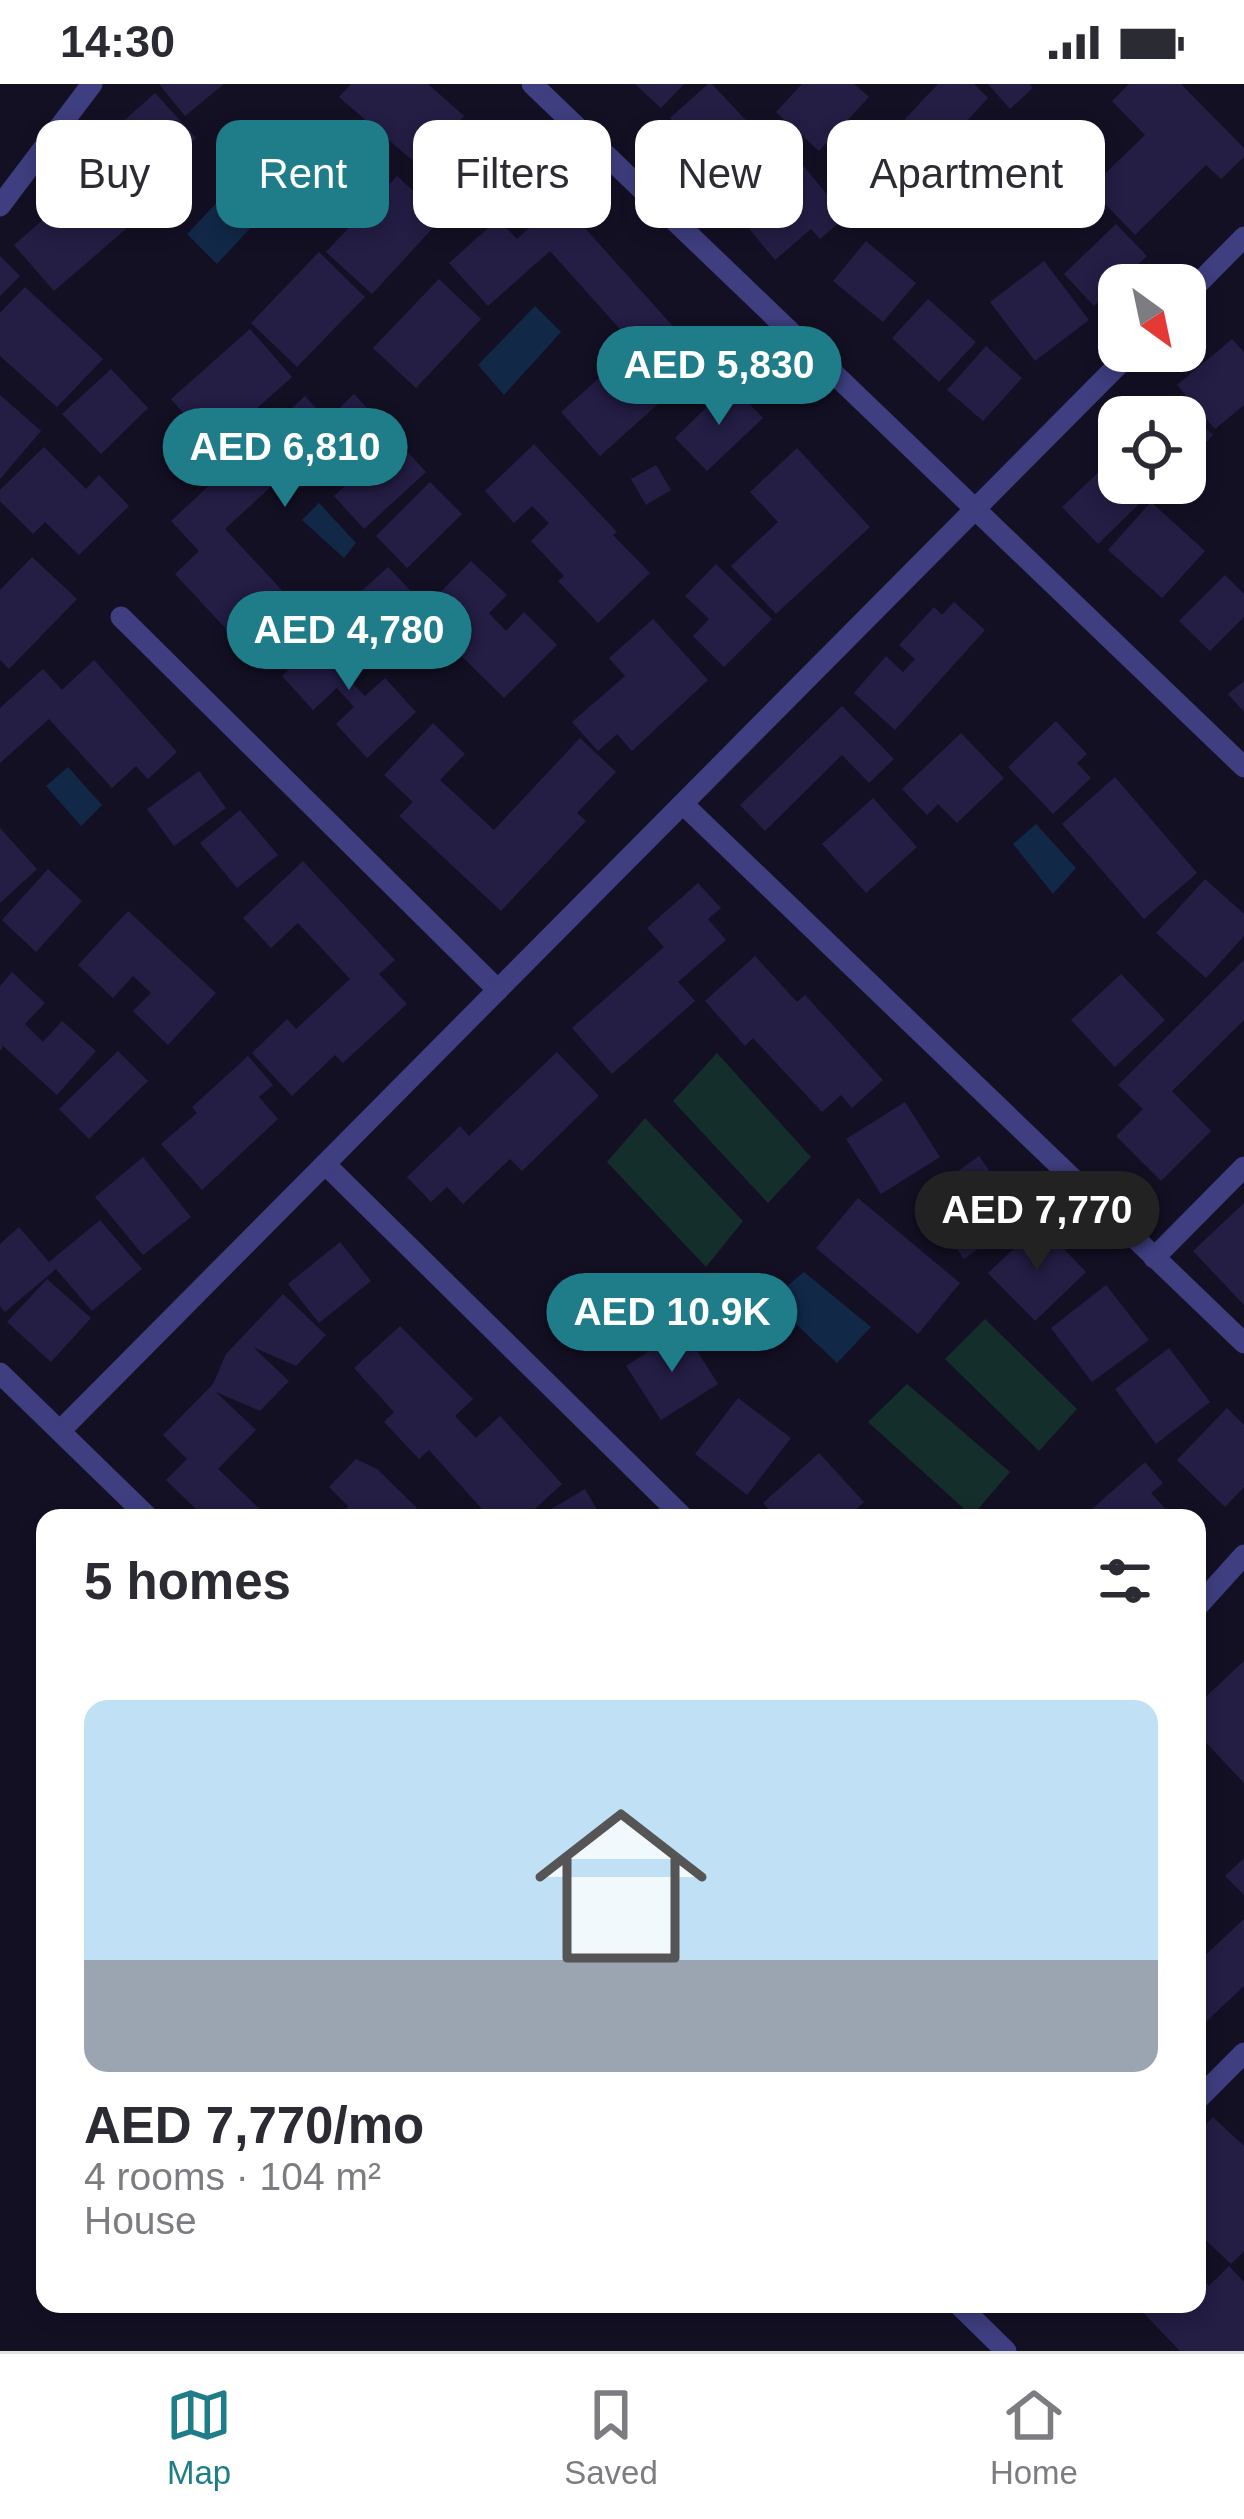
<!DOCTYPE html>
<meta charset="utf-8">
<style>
:root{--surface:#fff;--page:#f7f7f7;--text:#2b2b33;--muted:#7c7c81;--line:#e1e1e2;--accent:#1e7d88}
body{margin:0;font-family:Helvetica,sans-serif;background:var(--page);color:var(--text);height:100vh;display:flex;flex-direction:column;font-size:45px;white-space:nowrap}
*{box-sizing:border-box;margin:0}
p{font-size:39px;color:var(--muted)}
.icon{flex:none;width:66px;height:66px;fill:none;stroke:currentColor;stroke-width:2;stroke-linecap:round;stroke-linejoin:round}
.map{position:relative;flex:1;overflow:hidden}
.sheet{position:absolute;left:36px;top:1425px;width:1170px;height:804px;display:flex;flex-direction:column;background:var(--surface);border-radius:24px;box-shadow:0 6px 18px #0003}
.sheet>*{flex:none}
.guide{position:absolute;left:36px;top:36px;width:1173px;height:108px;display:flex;gap:24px}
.needle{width:78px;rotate:147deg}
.fabs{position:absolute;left:1098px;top:180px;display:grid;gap:24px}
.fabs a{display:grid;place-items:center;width:108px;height:108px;border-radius:24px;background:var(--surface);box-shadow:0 6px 18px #0003;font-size:60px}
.price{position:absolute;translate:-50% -102px;padding:0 27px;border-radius:42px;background:var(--accent);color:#fff;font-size:39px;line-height:78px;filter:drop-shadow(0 3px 6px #0008)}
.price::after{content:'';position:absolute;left:50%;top:72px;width:36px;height:27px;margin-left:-18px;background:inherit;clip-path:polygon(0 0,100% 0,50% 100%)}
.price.current{background:#222;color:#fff}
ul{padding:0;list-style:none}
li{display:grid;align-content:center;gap:24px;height:636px;padding:0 48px}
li+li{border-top:3px solid var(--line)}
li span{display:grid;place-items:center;height:372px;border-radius:24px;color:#555}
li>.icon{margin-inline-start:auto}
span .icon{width:216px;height:216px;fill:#fffc;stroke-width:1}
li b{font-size:51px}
h2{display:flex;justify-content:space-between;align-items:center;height:144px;padding:0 48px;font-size:51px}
.chip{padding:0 42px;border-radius:24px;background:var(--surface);box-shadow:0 6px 18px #0003;font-size:42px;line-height:108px}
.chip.current{background:var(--accent);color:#fff}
.status{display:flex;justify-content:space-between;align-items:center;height:84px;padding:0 60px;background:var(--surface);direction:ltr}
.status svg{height:33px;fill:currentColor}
.dock{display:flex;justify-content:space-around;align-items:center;height:168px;border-top:3px solid var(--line);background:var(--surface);font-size:33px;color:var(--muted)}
.dock a{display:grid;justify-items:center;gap:6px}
.dock .current{color:var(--accent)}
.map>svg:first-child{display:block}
.green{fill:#142e2c}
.water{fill:#112847}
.building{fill:#241d44}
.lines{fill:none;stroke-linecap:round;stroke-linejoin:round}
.service{stroke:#3e3e80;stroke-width:21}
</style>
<div class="status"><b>14:30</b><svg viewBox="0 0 49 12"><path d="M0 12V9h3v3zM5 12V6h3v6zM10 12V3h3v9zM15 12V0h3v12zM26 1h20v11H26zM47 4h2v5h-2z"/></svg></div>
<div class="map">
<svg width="1244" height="2267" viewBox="0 0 1244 2267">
<rect width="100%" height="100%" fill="#131024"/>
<g class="green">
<polygon points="717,969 811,1073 768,1119 673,1017"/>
<polygon points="645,1034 743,1137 706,1183 607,1078"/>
<polygon points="985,1235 1077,1325 1039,1367 945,1275"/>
<polygon points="907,1300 1010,1388 972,1432 868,1338"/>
</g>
<g class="water">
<polygon points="1046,42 1074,74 1025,130 994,103"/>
<polygon points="243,91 271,122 217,180 187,150"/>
<polygon points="535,222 561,248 504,311 478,281"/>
<polygon points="319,419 356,459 344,474 302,436"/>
<polygon points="68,683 102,721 81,742 46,702"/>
<polygon points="1036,740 1076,784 1053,810 1013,760"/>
<polygon points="804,1188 871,1243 837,1279 771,1216"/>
</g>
<g class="building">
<polygon points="159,0 224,0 185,32"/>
<polygon points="351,0 428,0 464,32 419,82 339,13"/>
<polygon points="635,0 684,0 661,24"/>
<polygon points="708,0 712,0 755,46 716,82 670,34"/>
<polygon points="802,0 854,0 869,13 819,67 776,28"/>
<polygon points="938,0 974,0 988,14 939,67 905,35"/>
<polygon points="988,0 1030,0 1033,4 1010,25"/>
<polygon points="1129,0 1181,0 1244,64 1244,73 1221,95 1206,81 1135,151 1090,104 1145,51 1112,17"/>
<polygon points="155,9 196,54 126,118 84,72"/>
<polygon points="900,43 938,86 885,132 847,90"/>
<polygon points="786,61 846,133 820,155 811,145 775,176 741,135 768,111 751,91"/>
<polygon points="93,92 134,138 54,207 14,161"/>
<polygon points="397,92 442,134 372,210 326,168"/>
<polygon points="560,116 678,248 659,265 686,295 600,372 561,328 635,262 550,167 488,222 449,179 498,135 517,155"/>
<polygon points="1116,140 1147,172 1094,222 1064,190"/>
<polygon points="866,157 916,199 883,238 833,197"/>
<polygon points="319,168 365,213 297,283 251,239"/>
<polygon points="0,172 20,192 0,212"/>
<polygon points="1044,177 1089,236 1035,277 990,218"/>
<polygon points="439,195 481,235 416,304 373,264"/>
<polygon points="25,203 103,275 57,323 0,272 0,229"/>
<polygon points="928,215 976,258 939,298 892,254"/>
<polygon points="250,245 292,293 213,363 171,315"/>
<polygon points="695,249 731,282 711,302 675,269"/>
<polygon points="1232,255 1244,268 1244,321 1215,345 1177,301"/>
<polygon points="986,262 1022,294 983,337 947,306"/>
<polygon points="111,285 148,324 101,370 62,330"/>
<polygon points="730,300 763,334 707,387 675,354"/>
<polygon points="354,310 426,388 364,445 334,412 346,401 312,365 225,445 303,529 254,575 175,490 199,467 171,437 305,312 327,336"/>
<polygon points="0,311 41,347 0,395"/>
<polygon points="1170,311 1213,351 1185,381 1185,333 1150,333"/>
<polygon points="534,360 617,448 613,451 650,489 598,539 558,497 564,492 531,457 549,439 532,422 514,439 485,407"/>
<polygon points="44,363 86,405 99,391 129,422 79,471 45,438 33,450 0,417 0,406"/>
<polygon points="797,364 870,443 776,530 731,482 778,438 750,408"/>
<polygon points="656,381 671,406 646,421 631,395"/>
<polygon points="1106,381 1119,394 1119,399 1124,399 1142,417 1098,460 1062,423"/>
<polygon points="430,398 462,430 407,484 376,452"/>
<polygon points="1151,418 1205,467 1162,514 1108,466"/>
<polygon points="32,473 77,515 9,585 0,576 0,506"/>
<polygon points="471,477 507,511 489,529 506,547 524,528 557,561 504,614 419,530"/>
<polygon points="716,480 772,535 724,583 693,552 709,535 685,512"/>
<polygon points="388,483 423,520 377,563 341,526"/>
<polygon points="1225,491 1244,510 1244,533 1210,567 1179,537"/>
<polygon points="954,518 985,546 895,646 854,609 886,572 903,588 915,575 899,561 934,523 942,531"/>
<polygon points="653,535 708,596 632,667 617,650 598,667 572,638 625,592 609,574"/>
<polygon points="334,543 365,577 346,593 365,612 385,594 416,628 367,674 336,640 354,623 337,604 313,626 282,592"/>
<polygon points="94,576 177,668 148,695 136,682 112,704 49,635 0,679 0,624 43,585 62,606"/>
<polygon points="1244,597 1244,628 1228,610"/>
<polygon points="842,622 894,675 869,699 842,671 765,747 740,721"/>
<polygon points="1056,637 1087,670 1077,679 1091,694 1053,730 1008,683"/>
<polygon points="433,639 465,670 440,696 494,746 580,654 616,688 577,729 586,737 501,827 399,732 413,718 384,691"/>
<polygon points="961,649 1004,694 957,739 938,720 927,731 902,705"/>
<polygon points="199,687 226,724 174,762 147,725"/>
<polygon points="1115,693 1197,789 1144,835 1062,740"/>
<polygon points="873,714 917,763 866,809 822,760"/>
<polygon points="240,726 278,771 237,804 200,759"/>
<polygon points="0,744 37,785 0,819"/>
<polygon points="303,777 395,876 379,890 407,920 343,979 335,971 292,1012 252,969 287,935 296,945 350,895 298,839 271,864 243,834"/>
<polygon points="48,785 82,817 36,868 2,836"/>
<polygon points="1205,795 1244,830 1244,852 1206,894 1156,849"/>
<polygon points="698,799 721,824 708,835 726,856 678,898 695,917 612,990 572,944 664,863 647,844"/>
<polygon points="128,827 216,909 168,961 133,927 151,909 133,892 113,914 78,881"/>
<polygon points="755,872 797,918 805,911 883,996 852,1024 841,1011 822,1028 753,954 745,962 705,917"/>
<polygon points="1244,876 1244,936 1172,1007 1211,1047 1161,1097 1116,1052 1143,1025 1118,1001"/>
<polygon points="12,888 45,919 25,940 43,958 62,937 96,967 57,1011 3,962 0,967 0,902"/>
<polygon points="1121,890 1165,936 1115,983 1071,936"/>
<polygon points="118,967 148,997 89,1055 59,1025"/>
<polygon points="557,968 599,1012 522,1087 510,1075 463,1120 447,1103 431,1118 407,1093 460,1042 469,1052"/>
<polygon points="248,972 273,1001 259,1013 278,1035 202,1106 161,1060 197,1029 192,1023"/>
<polygon points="905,1018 940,1073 881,1110 846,1055"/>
<polygon points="979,1072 1022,1133 964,1175 921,1114"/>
<polygon points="143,1073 191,1133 143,1171 95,1113"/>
<polygon points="858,1114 960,1199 918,1250 816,1164"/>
<polygon points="1244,1119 1244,1221 1193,1167"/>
<polygon points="100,1136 142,1185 92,1227 56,1185 5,1228 0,1222 0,1160 19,1143 49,1178"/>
<polygon points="1040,1140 1086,1188 1035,1237 988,1189"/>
<polygon points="340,1158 371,1197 319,1239 288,1200"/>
<polygon points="47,1195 91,1234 51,1278 7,1238"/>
<polygon points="1106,1201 1149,1256 1092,1298 1051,1244"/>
<polygon points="283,1210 326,1251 296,1282 253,1263 289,1297 260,1327 216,1308 256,1346 218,1385 269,1434 205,1434 166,1396 187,1375 163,1351 213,1300 226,1270"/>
<polygon points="400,1242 473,1315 455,1332 476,1354 500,1332 562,1400 525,1434 490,1434 429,1366 419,1375 384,1338 394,1328 354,1284"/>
<polygon points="683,1245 718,1300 661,1336 626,1282"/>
<polygon points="1169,1264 1210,1318 1156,1360 1115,1305"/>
<polygon points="738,1314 791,1354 747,1411 695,1370"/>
<polygon points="1227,1324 1244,1341 1244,1403 1225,1423 1177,1376"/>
<polygon points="819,1369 864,1418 847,1434 777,1434 763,1419"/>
<polygon points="356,1375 377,1385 417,1424 407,1434 343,1434 348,1422 329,1403"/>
<polygon points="1145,1378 1163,1399 1151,1409 1171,1431 1167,1434 1082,1434"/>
<polygon points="585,1405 602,1434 536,1434"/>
<polygon points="1244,1577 1244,1699 1197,1649 1197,1621"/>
<polygon points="1244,1774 1244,1811 1225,1792"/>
<polygon points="1244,1835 1244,1902 1197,1946 1197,1879"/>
<polygon points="1213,2033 1244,2062 1244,2167 1231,2180 1197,2148 1197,2050"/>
<polygon points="1229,2182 1244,2198 1244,2267 1180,2267 1135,2220 1197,2220 1197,2189 1209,2202"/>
</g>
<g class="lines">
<g class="service">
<polyline points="532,0 1244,683"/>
<polyline points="0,122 92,0"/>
<polyline points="1185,213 1244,153"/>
<polyline points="121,533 498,906"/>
<polyline points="683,720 1244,1259"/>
<polyline points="325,1080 684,1434"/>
<polyline points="1154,1174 1244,1083"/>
<polyline points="0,1289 149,1434"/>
<polyline points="60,1347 1132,267"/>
<polyline points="1197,1523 1244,1471"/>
<polyline points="1197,2016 1244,1969"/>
<polyline points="958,2220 1006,2267"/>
</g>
</g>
</svg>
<div class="fabs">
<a><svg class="needle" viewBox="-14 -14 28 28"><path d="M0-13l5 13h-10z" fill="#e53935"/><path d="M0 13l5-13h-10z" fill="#7c7c81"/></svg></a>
<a><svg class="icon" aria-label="locate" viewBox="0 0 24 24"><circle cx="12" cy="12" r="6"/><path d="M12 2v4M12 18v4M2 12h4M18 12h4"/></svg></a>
</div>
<b class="price" style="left:719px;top:344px">AED 5,830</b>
<b class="price" style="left:285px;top:426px">AED 6,810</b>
<b class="price" style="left:349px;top:609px">AED 4,780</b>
<b class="price current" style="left:1037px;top:1189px">AED 7,770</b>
<b class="price" style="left:672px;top:1291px">AED 10.9K</b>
<div class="guide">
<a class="chip">Buy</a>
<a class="chip current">Rent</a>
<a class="chip">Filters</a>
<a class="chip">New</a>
<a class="chip">Apartment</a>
</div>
<section class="sheet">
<h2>5 homes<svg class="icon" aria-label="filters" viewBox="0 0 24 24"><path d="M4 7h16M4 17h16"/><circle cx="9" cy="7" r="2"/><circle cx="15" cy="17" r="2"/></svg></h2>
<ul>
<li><span style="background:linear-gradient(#bfe0f5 70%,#9aa5b1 0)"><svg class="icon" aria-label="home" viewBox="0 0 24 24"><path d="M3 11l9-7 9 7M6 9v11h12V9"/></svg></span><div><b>AED 7,770/mo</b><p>4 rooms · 104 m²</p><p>House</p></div></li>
</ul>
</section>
</div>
<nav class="dock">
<a class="current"><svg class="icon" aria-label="map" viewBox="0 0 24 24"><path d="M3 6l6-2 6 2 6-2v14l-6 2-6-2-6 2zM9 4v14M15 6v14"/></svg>Map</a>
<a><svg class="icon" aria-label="saved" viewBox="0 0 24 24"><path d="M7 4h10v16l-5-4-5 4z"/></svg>Saved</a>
<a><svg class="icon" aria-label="home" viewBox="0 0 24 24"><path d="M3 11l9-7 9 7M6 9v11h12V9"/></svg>Home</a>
</nav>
